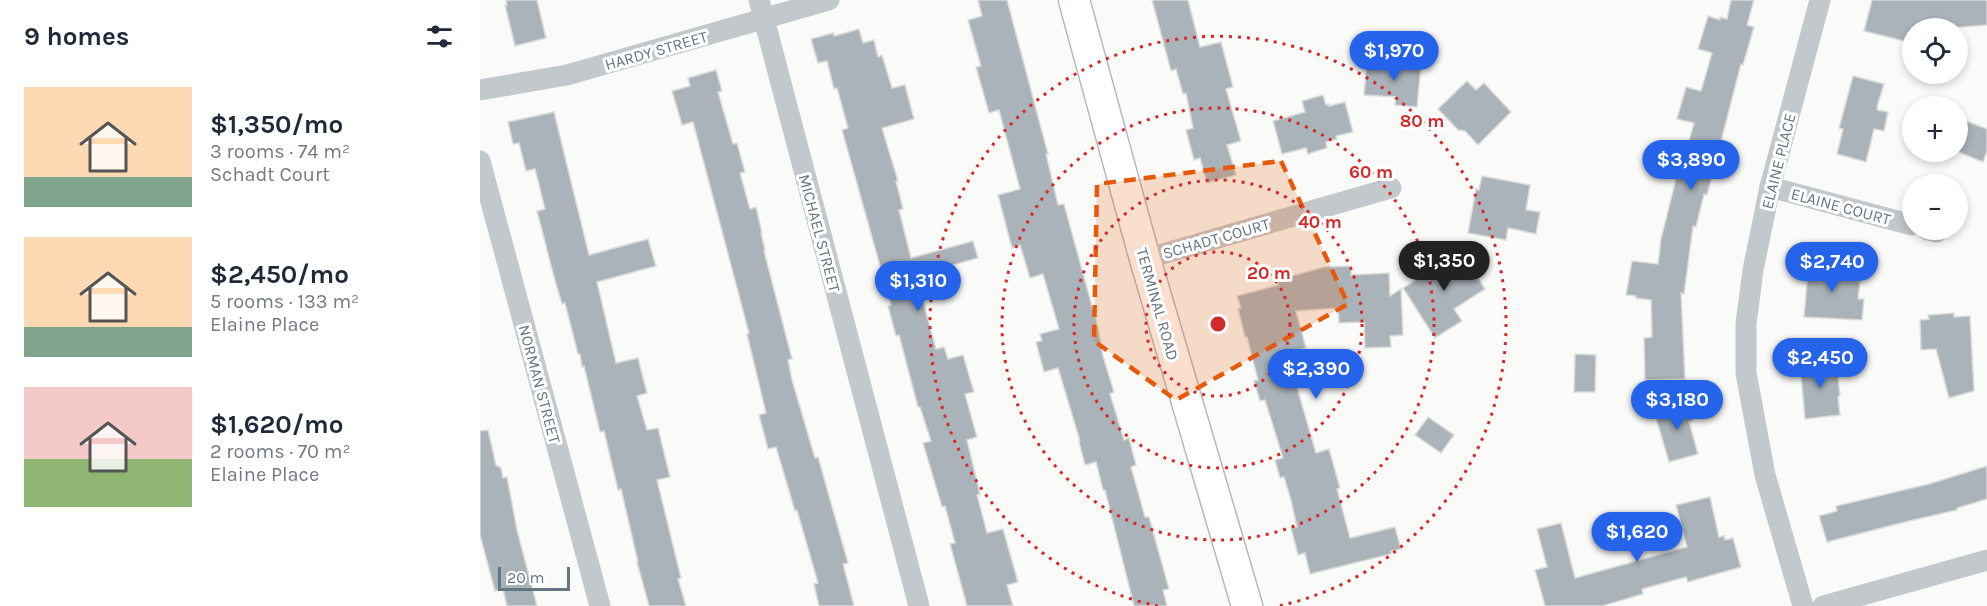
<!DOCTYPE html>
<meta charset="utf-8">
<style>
:root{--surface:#fff;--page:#f2f2f3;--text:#1f2937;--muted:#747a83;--accent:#2563eb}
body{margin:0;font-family:Karla,sans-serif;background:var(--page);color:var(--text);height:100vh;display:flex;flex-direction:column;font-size:22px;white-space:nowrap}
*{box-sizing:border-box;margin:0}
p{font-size:20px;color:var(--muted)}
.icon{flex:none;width:33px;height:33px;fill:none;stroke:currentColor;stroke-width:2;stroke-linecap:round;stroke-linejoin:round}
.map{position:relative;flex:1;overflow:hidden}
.panel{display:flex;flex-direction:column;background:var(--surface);width:480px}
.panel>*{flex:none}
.controls{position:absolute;left:1422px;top:18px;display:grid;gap:12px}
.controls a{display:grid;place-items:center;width:66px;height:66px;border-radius:50%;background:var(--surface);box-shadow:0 3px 9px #0003;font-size:30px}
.scale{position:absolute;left:18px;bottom:15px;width:72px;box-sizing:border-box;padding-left:6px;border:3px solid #657683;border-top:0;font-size:16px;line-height:21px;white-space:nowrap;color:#657683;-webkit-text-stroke:4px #fff;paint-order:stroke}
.price{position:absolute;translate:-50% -51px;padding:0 14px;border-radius:21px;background:var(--accent);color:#fff;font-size:20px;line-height:39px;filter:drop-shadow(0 2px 3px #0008)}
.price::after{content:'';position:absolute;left:50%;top:36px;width:18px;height:14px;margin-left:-9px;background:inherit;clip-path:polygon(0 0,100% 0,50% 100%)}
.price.active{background:#222;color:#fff}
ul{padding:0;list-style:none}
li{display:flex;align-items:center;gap:18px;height:150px;padding:0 24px}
li span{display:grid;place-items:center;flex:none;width:168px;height:120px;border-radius:0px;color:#555}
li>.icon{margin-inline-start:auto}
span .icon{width:72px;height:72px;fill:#fffc;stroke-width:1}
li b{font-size:26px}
h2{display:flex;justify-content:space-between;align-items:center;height:72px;padding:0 24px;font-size:26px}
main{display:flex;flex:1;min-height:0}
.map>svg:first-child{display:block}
.building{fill:#aab3b9;stroke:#dcdcda;stroke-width:1.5}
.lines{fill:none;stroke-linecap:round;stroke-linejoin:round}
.secondary-casing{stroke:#b3babf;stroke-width:33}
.minor{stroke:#c3c8cc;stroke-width:21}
.secondary{stroke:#fff;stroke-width:30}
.marked{fill:#e8590c;fill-opacity:0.2;stroke:#e8590c;stroke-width:4.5;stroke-dasharray:12 8;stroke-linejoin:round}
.ring{fill:none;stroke:#d62828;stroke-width:3;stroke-dasharray:3 6}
.labels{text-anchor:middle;stroke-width:6;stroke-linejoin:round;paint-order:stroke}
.street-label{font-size:16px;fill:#657683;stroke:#fff}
.centre{fill:#d62828;stroke:#fff;stroke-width:3}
.ring-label{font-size:18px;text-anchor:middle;font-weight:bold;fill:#d62828;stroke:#fff;stroke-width:6;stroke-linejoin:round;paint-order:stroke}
</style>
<main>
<section class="panel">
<h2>9 homes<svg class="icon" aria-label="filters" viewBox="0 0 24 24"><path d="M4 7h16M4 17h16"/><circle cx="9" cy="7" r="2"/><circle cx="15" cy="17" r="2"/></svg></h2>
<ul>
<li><span style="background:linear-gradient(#ffd9b3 75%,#7fa58c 0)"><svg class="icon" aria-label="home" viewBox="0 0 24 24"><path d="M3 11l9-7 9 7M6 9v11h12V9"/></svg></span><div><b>$1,350/mo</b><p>3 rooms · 74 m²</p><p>Schadt Court</p></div></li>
<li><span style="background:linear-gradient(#ffd9b3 75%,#7fa58c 0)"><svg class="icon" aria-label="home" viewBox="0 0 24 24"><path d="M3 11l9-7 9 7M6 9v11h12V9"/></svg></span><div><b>$2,450/mo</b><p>5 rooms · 133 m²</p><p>Elaine Place</p></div></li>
<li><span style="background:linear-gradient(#f6c9c9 60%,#8fb573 0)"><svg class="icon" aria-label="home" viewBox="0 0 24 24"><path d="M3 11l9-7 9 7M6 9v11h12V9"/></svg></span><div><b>$1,620/mo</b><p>2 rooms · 70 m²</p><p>Elaine Place</p></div></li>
</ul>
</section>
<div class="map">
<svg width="1507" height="606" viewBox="0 0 1507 606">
<rect width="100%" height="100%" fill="#fafaf8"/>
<g class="building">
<polygon points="26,0 57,0 66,38 35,46 25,5 27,5"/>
<polygon points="498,0 527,0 568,154 566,154 578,205 584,204 618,328 623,356 634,392 630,394 644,440 649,438 656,465 651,467 665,517 669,517 689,589 683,590 687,606 654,606 625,490 623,490 616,462 605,465 599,442 600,441 578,368 564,372 556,342 562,341 560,334 579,329 563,274 550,278 540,245 532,248 518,195 540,189 519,110 509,113 496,67 501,66 488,20 502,16"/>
<polygon points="672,0 708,0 720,47 741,42 753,87 746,89 761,141 747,145 756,175 727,183 720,158 714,160 706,130 713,128 706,93 703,94 696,69 691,71"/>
<polygon points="1251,0 1274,0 1267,25 1274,27 1263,65 1261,64 1227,195 1224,194 1216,227 1213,226 1204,294 1201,293 1205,379 1165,380 1164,338 1172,337 1171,300 1156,298 1156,296 1146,295 1152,261 1178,264 1181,239 1198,171 1202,166 1214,123 1197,119 1206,87 1221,91 1232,53 1218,49 1228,16 1240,20 1240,17 1247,19"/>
<polygon points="1392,0 1507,0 1507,25 1470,28 1443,22 1442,28 1432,28 1432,43 1384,31"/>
<polygon points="379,29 383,43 394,40 398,57 402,55 412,88 425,85 434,119 402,128 418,181 416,181 423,209 419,210 431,258 493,241 498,258 444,273 450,295 442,297 456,349 464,347 468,359 483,355 494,392 485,394 497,437 487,440 500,494 497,495 507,533 523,529 538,582 527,585 533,606 487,606 470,544 475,543 465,506 462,507 443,443 451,441 440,407 438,407 419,335 416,336 408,306 411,305 362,130 368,128 357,88 354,89 347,61 338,63 331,39 353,33 354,36"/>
<polygon points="887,61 941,65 937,107 915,105 916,97 884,95"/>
<polygon points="236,70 242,91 238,92 253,144 257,143 265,172 260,173 270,209 276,207 282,233 281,233 285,250 284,251 312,359 308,360 312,380 335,458 338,457 368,563 363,564 374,606 339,606 334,584 338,583 317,510 315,511 296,447 288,449 279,415 286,413 267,334 269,333 213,122 202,125 192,91 210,86 208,78"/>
<polygon points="1373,76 1404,84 1397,107 1398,110 1408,112 1404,131 1394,129 1386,162 1357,154 1363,129 1359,128"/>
<polygon points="987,81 996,90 1004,83 1031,112 998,145 985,131 978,130 958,109"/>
<polygon points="843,95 846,105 849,104 849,106 865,102 873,132 856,136 857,139 846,142 847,148 828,154 826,148 802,154 793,121 825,112 822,101"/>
<polygon points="74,112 109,255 168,239 176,266 117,282 136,363 158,358 167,393 157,396 167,430 178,428 190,477 177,480 201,578 198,579 206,606 169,606 157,562 158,562 141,489 138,490 124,431 120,432 104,366 102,367 100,354 98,354 85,303 82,304 74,277 57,211 65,209 55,169 46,171 39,143 33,144 28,122"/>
<polygon points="1478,118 1507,129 1507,151 1503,162 1478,152"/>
<polygon points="1002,176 1050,185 1046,210 1060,212 1056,234 1028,228 1026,240 988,233 996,189 999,190"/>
<polygon points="978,246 1005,289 974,309 982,321 955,338 923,288 961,264 958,259"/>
<polygon points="1329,260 1358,262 1358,270 1366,270 1365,280 1380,281 1378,299 1384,299 1382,320 1324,317"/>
<polygon points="871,266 871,275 909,273 910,296 921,289 923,335 910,336 911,347 885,348 884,322 859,323 858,308 816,311 826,348 807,353 836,453 849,449 860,488 857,489 870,538 915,527 921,549 911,551 911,554 830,574 825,553 818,555 811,528 817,527 811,500 804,477 800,478 795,460 803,458 785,400 780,401 774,381 778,380 767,337 765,337 758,309 761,308 757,296 798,285 797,280 844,267"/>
<polygon points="1474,313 1474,317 1490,316 1494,391 1469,398 1456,349 1441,350 1440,320 1449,319 1448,315"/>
<polygon points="1095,354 1116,355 1115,392 1094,392"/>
<polygon points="1341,361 1352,361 1352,368 1357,368 1360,396 1358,397 1360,415 1325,419 1320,363"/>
<polygon points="1207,402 1213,421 1209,422 1218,454 1189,462 1174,411"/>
<polygon points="948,417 974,435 961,453 935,435"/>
<polygon points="8,430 16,465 21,468 23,478 27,477 37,530 57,606 27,606 23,589 15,591 0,535 0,431"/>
<polygon points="1507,466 1507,499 1477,508 1477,510 1425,522 1347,542 1339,516 1357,511 1356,506 1449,484"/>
<polygon points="1230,497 1239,537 1244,536 1245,540 1253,538 1261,567 1208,582 1206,577 1162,589 1163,594 1122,606 1065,606 1055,570 1067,567 1057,529 1081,523 1095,578 1207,547 1196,505"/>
</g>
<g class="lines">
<g class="secondary-casing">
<polyline id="secondary" points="594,0 665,259 767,606"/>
</g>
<g class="minor">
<polyline points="279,0 439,606"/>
<polyline points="0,90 87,75 349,0"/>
<polyline points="0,161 120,606"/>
<polyline points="1290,187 1432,225"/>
<polyline points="1448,230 1457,232"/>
<polyline points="665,259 911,188"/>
<polyline points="1323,606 1285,475 1266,373 1266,324 1273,270 1290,187 1340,0"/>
<polyline points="1343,606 1507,560"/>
</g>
<use href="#secondary" class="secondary"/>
</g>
<path class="marked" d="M801 161 868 304 696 400 614 341 617 184Z"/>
<g class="ring">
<circle cx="738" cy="324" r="72"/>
<circle cx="738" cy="324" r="144"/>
<circle cx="738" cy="324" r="216"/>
<path d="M678 606A288 288 0 1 1 798 606"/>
</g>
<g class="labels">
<g class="street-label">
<text transform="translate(176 50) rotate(-16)" y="6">HARDY STREET</text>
<text transform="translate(1298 161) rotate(-76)" y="6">ELAINE PLACE</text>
<text transform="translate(1361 206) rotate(15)" y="6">ELAINE COURT</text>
<text transform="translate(340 233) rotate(75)" y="6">MICHAEL STREET</text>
<text transform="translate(736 238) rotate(-16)" y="6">SCHADT COURT</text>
<text transform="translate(678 304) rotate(74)" y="6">TERMINAL ROAD</text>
<text transform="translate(60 384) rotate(75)" y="6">NORMAN STREET</text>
</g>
</g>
<circle cx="738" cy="324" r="9" class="centre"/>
<g class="ring-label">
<text x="942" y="127">80 m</text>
<text x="891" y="178">60 m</text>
<text x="840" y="228">40 m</text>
<text x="789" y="279">20 m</text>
</g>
</svg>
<div class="controls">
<a><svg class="icon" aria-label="locate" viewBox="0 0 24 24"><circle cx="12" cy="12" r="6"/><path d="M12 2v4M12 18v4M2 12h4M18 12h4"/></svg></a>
<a>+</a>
<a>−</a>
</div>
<div class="scale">20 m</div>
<b class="price" style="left:914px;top:82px">$1,970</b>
<b class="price" style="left:1211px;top:191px">$3,890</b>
<b class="price active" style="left:964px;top:292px">$1,350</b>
<b class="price" style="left:1352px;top:293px">$2,740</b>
<b class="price" style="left:438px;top:312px">$1,310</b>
<b class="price" style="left:1340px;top:389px">$2,450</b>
<b class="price" style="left:836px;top:400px">$2,390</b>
<b class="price" style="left:1197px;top:431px">$3,180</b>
<b class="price" style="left:1157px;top:563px">$1,620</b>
</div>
</main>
